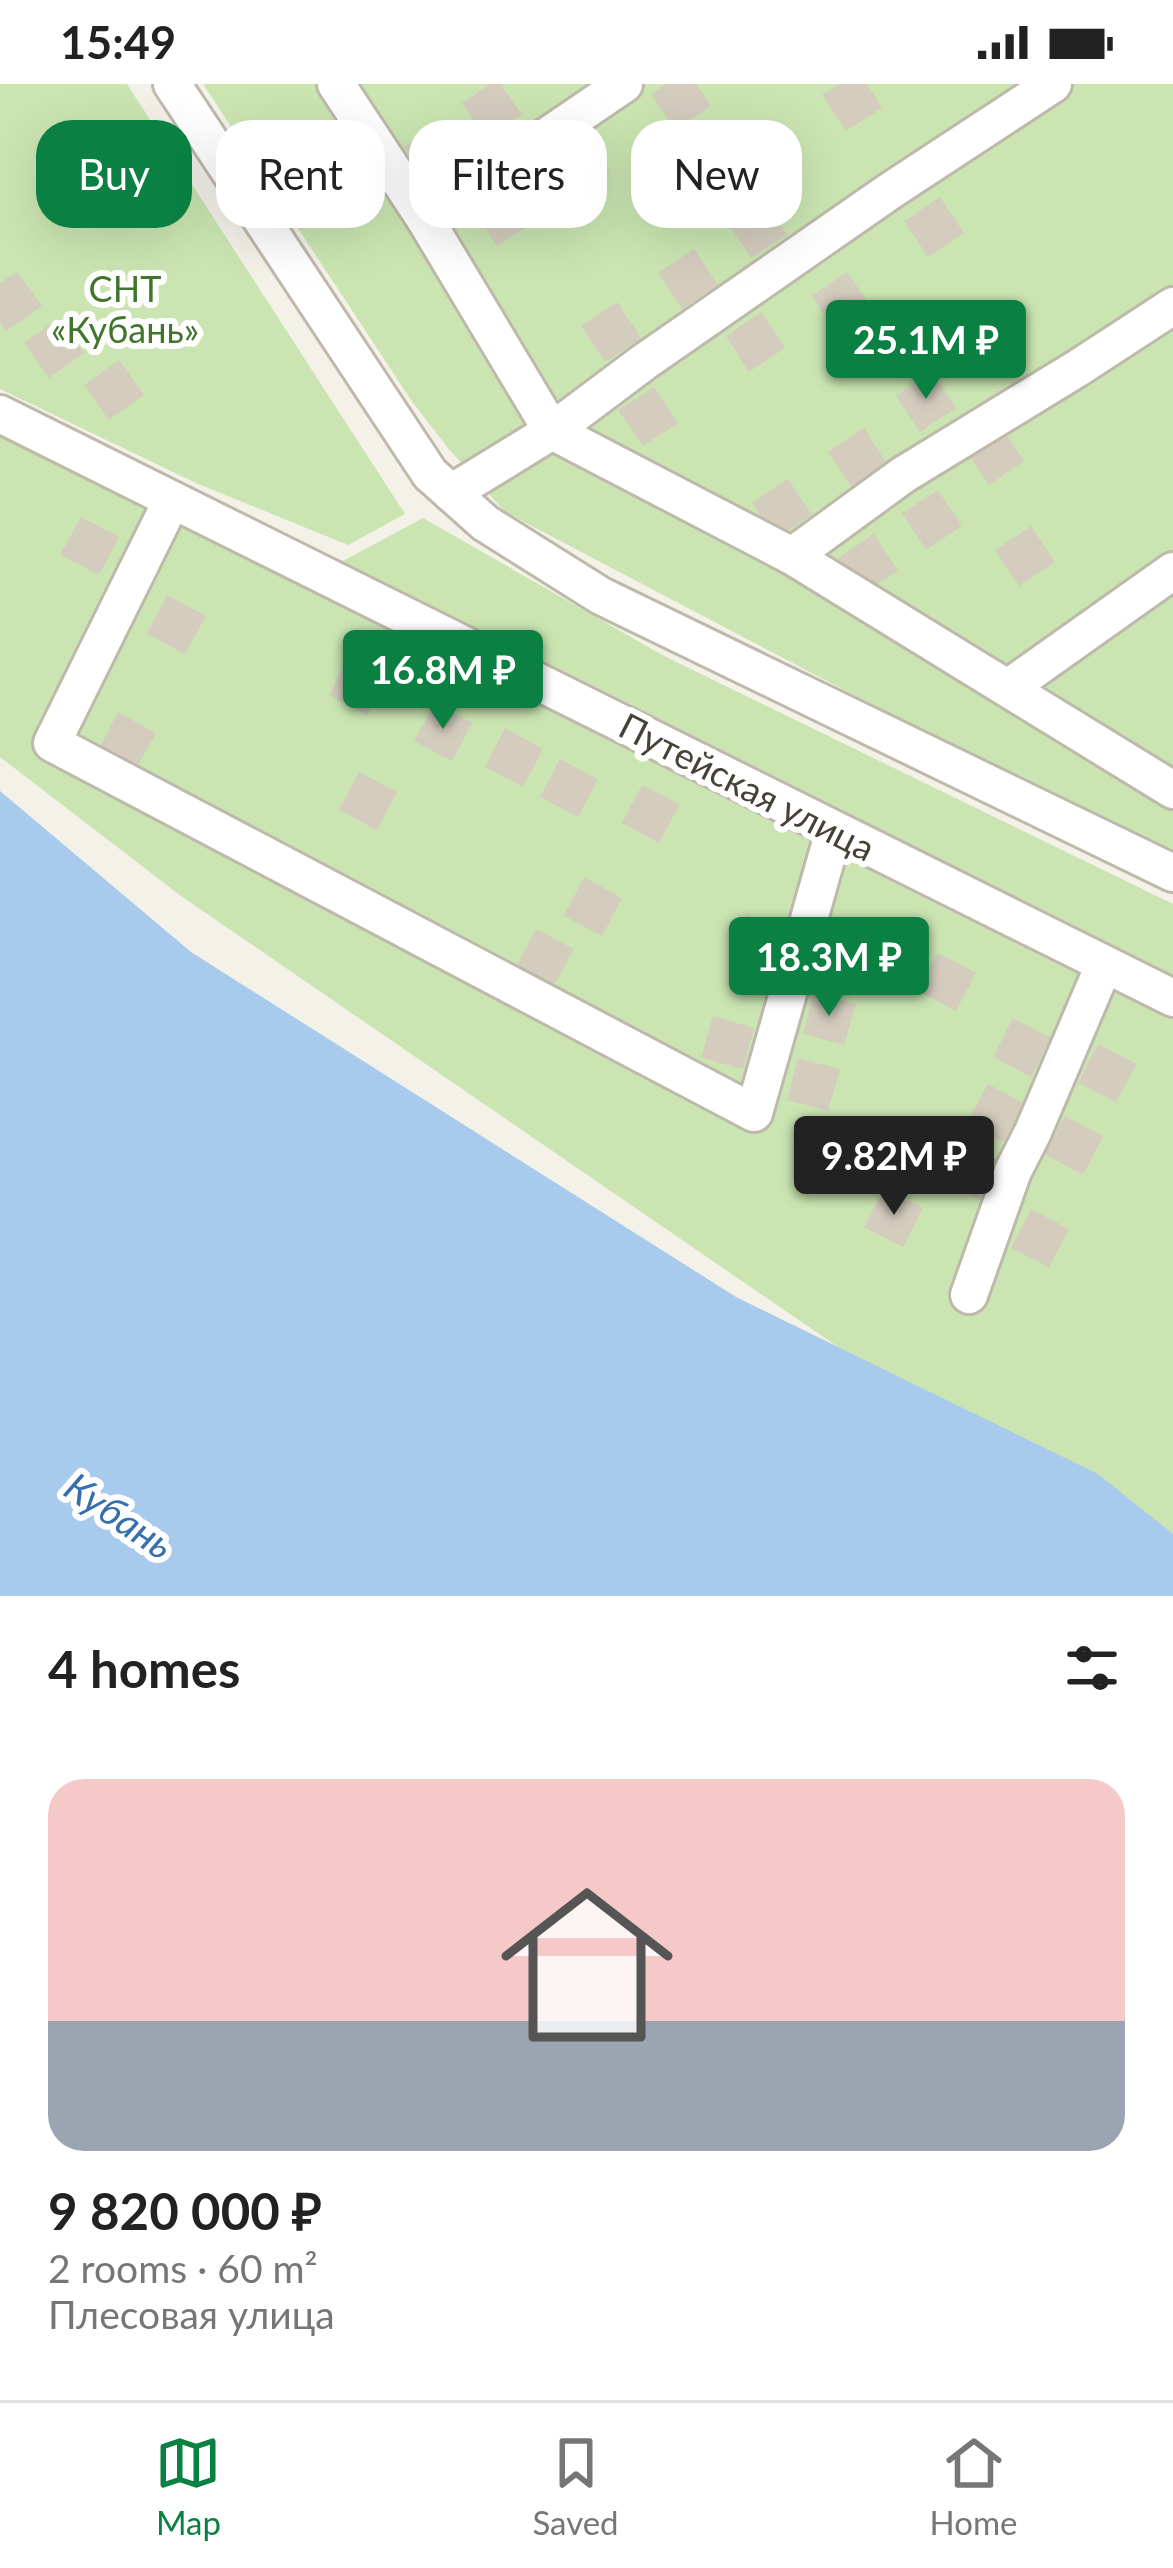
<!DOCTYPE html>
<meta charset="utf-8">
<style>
:root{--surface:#fff;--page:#f2f2f2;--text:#222;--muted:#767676;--line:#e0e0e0;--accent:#0b8043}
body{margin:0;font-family:Lato,sans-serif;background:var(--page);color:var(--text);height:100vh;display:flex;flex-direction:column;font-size:45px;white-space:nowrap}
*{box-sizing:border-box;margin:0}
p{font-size:39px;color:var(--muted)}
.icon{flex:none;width:66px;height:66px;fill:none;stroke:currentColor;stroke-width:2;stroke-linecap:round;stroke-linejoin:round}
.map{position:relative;height:1512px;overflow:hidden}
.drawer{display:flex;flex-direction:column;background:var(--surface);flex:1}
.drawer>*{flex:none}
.hud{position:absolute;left:36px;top:36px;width:1101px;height:108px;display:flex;gap:24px}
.price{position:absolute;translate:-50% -102px;padding:0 27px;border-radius:12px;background:var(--accent);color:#fff;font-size:39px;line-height:78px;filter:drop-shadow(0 3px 6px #0008)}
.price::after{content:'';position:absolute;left:50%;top:72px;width:36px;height:27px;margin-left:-18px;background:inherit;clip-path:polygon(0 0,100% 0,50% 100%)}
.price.active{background:#222;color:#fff}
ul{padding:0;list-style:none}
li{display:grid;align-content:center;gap:24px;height:636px;padding:0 48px}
li span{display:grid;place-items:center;height:372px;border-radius:36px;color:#555}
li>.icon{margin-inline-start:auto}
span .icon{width:216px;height:216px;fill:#fffc;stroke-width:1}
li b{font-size:51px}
h2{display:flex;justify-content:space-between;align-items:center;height:144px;padding:0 48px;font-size:51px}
.chip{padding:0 42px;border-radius:36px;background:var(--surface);box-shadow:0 12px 48px #0002;font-size:42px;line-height:108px}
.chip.active{background:var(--accent);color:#fff}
.status{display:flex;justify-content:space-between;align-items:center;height:84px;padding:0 60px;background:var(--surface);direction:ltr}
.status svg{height:33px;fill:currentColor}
.tab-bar{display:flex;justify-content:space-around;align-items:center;height:168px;border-top:3px solid var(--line);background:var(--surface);font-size:33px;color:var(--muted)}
.tab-bar a{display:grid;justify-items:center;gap:6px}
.tab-bar .active{color:var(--accent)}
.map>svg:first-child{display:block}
.green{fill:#cae5b2}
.water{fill:#a7caed}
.building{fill:#d4cdbe}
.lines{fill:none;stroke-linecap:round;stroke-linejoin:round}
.minor-casing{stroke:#beb9ab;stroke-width:42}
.minor{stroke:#fff;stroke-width:36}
.labels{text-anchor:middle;stroke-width:12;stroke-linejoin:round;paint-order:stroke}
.park-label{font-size:36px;fill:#41752d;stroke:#fff}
.street-label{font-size:36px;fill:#464137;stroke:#fff}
.water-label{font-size:39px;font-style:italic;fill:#356fac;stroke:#fff}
</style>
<div class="status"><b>15:49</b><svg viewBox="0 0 49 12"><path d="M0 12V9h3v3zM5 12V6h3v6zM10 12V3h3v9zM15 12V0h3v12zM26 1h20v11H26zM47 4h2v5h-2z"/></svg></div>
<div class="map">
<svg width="1173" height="1512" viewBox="0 0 1173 1512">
<rect width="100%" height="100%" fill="#f3f1e8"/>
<g class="green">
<polygon points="0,0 127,0 405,430 348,461 196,399 0,305"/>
<polygon points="203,0 1173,0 1173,772 907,639 505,428 447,363 411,316"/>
<polygon points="0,315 131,381 343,477 423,434 664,572 1173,820 1173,1493 181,812 0,673"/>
</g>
<polygon class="water" points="0,707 191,868 736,1213 1098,1390 1173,1450 1173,1512 0,1512"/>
<g class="building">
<polygon points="490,0 501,0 522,31 486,55 462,19"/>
<polygon points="666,0 696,0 711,22 675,46 651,10"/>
<polygon points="839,0 867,0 882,24 846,47 822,11"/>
<polygon points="440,40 464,76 428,100 404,63"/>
<polygon points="586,51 610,87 574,111 550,74"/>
<polygon points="509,103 533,139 497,162 474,126"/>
<polygon points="940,113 964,149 928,173 904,137"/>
<polygon points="763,115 787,151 751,174 727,138"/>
<polygon points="694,165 718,201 682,225 658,189"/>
<polygon points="17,188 42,222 6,247 0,238 0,199"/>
<polygon points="847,188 872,224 835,248 812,212"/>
<polygon points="617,218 641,254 605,278 581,242"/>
<polygon points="761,228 785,264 749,288 726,252"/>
<polygon points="59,234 84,269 49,294 24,259"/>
<polygon points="119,276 144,311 109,336 84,301"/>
<polygon points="932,288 956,324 920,348 896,312"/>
<polygon points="654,303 678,339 643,362 618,326"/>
<polygon points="1000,341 1024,377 989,401 965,365"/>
<polygon points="864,344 888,381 852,404 828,368"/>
<polygon points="788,395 812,431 776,455 752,419"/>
<polygon points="938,406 962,442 926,466 902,429"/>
<polygon points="81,433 119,453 99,491 60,471"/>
<polygon points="1031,442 1055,478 1019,502 995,466"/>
<polygon points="874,450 898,487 862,510 838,474"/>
<polygon points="167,511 206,532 185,570 147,550"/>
<polygon points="349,572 387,592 367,631 329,611"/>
<polygon points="435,619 472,639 452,677 414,657"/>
<polygon points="118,628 156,649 135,686 98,667"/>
<polygon points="505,644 543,665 523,703 485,683"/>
<polygon points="560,675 598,695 578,733 540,713"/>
<polygon points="359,688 397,708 377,746 339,726"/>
<polygon points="642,701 680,720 659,759 622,739"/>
<polygon points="584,793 622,814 602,852 564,832"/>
<polygon points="747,831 788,843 777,884 735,873"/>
<polygon points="536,845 574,865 553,903 516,883"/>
<polygon points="822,846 864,857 852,899 811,887"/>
<polygon points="938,869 976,889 956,927 917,907"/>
<polygon points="814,908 856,920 844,961 803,950"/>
<polygon points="713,932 754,944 743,985 701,974"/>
<polygon points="1013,934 1051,954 1031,993 993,973"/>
<polygon points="1098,960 1137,980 1116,1018 1078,999"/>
<polygon points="798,974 840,985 828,1027 787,1016"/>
<polygon points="988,1000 1026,1020 1005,1059 967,1038"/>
<polygon points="1065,1032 1103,1052 1083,1091 1044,1070"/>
<polygon points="962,1056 1000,1077 980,1115 941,1095"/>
<polygon points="885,1104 923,1124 903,1163 864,1143"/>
<polygon points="1031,1125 1069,1145 1049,1183 1011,1164"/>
</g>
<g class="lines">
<g class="minor-casing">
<g id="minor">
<polyline points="172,0 430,390 485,439 601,512 1173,789"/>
<polyline points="336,0 425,135 552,347 792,472 1173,706"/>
<polyline points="425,135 624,0"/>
<polyline points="0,330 1173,914"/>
<polyline points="451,409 552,347 644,278 890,107 1053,0"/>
<polyline points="172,416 52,659 754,1029 834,747"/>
<polyline points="792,472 903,391 1078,284 1173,222"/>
<polyline points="1008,604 1173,487"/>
<polyline points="969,1211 1013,1087 1032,1050 1104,881"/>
</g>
</g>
<use href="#minor" class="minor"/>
</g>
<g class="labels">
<g class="park-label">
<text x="125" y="218">СНТ<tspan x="125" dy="41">«Кубань»</tspan></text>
</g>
<g class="street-label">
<text transform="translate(747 703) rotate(27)" y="13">Путейская улица</text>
</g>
<g class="water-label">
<text transform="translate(119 1432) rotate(34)" y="14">Кубань</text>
</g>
</g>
</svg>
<b class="price" style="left:926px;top:318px">25.1M ₽</b>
<b class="price" style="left:443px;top:648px">16.8M ₽</b>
<b class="price" style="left:829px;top:935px">18.3M ₽</b>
<b class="price active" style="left:894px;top:1134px">9.82M ₽</b>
<div class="hud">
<a class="chip active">Buy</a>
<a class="chip">Rent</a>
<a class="chip">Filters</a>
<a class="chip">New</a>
</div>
</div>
<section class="drawer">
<h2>4 homes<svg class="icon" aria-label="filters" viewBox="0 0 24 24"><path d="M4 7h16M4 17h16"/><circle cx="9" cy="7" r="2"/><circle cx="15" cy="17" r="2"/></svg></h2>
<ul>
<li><span style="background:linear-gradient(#f6c9c9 65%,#9aa5b1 0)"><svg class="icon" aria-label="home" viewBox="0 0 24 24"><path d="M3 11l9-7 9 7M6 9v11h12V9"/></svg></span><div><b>9 820 000 ₽</b><p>2 rooms · 60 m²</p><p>Плесовая улица</p></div></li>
</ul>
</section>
<nav class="tab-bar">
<a class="active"><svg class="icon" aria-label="map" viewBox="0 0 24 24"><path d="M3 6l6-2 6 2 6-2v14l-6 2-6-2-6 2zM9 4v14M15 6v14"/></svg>Map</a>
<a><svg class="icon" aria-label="saved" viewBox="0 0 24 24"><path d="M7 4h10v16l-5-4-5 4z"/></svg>Saved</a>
<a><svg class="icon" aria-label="home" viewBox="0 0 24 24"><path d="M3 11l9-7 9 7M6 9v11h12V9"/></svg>Home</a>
</nav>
